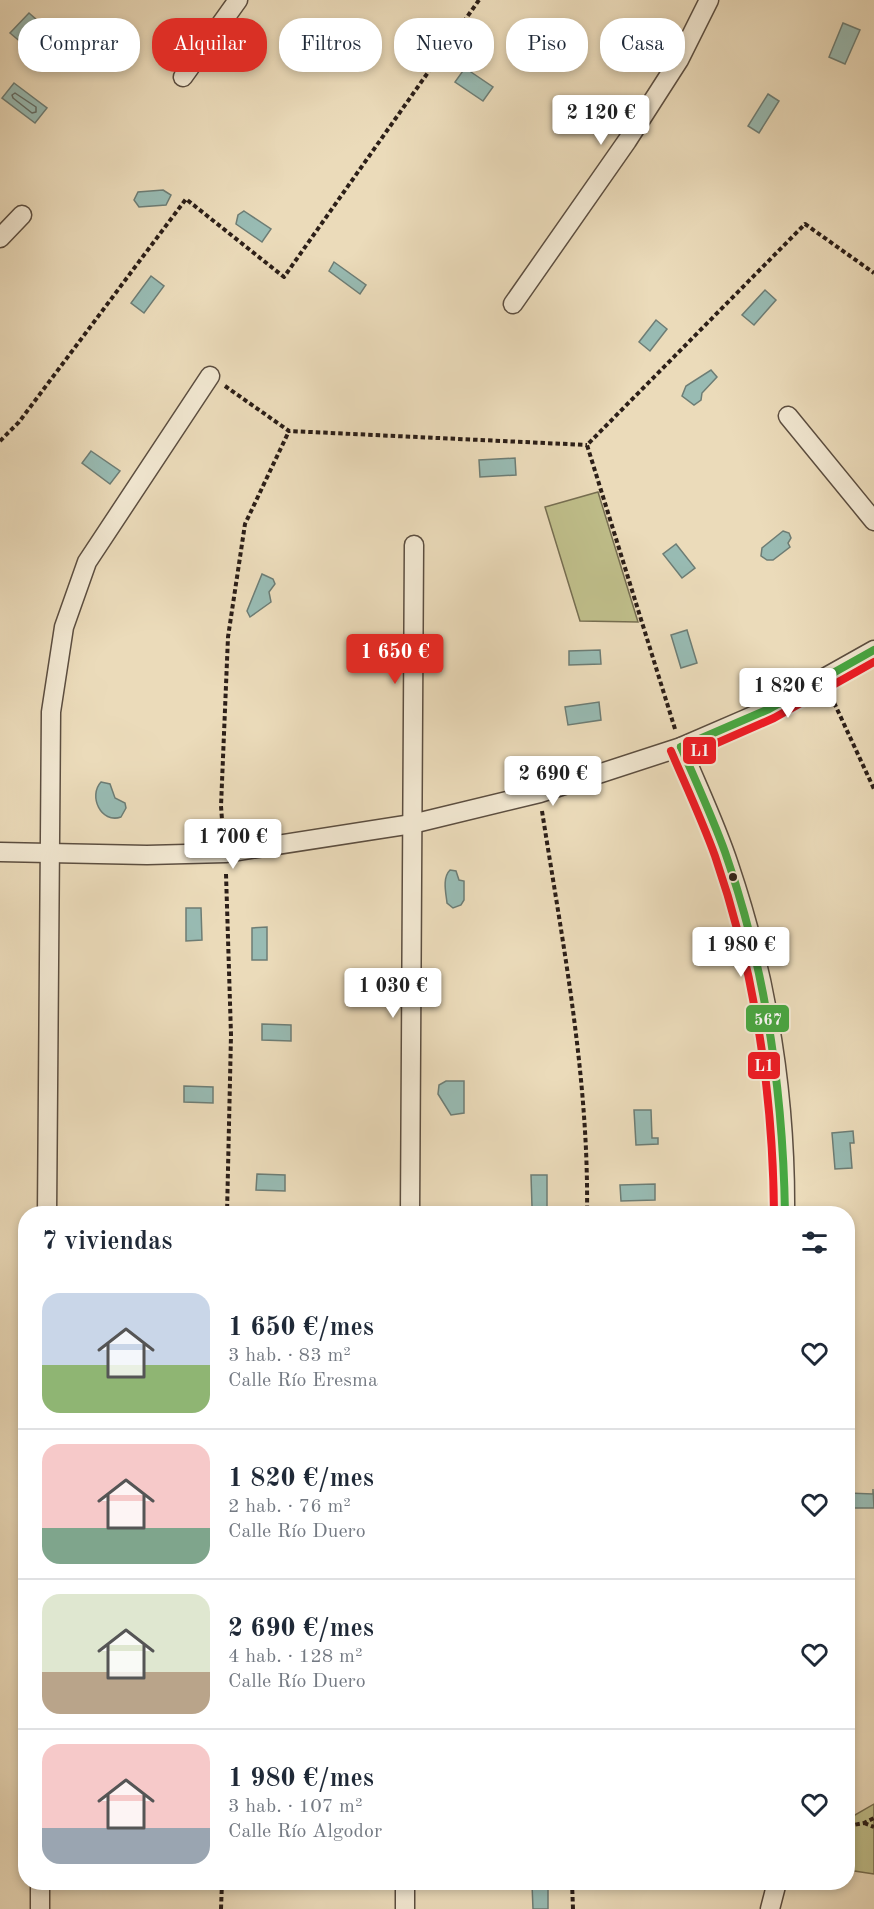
<!DOCTYPE html>
<html lang="es">
<meta charset="utf-8">
<style>
:root{--surface:#fff;--page:#f6f6f7;--text:#1f2937;--muted:#747a83;--line:#e0e1e3;--accent:#d93025}
body{margin:0;font-family:"Old Standard TT",serif;background:var(--page);color:var(--text);height:100vh;display:flex;flex-direction:column;font-size:22px;white-space:nowrap}
*{box-sizing:border-box;margin:0}
p{font-size:20px;color:var(--muted)}
.icon{flex:none;width:33px;height:33px;fill:none;stroke:currentColor;stroke-width:2;stroke-linecap:round;stroke-linejoin:round}
.map{position:relative;flex:1;overflow:hidden}
.sheet{position:absolute;left:18px;top:1206px;width:837px;height:684px;display:flex;flex-direction:column;background:var(--surface);border-radius:24px;box-shadow:0 3px 9px #0003}
.sheet>*{flex:none}
.top-card{position:absolute;left:18px;top:18px;width:838px;height:54px;display:flex;gap:12px}
.price{position:absolute;translate:-50% -51px;padding:0 14px;border-radius:6px;background:#fff;color:#222;font-size:20px;line-height:39px;filter:drop-shadow(0 2px 3px #0008)}
.price::after{content:'';position:absolute;left:50%;top:36px;width:18px;height:14px;margin-left:-9px;background:inherit;clip-path:polygon(0 0,100% 0,50% 100%)}
.price.selected{background:var(--accent);color:#fff}
ul{padding:0;list-style:none}
li{display:flex;align-items:center;gap:18px;height:150px;padding:0 24px}
li+li{border-top:2px solid var(--line)}
li span{display:grid;place-items:center;flex:none;width:168px;height:120px;border-radius:18px;color:#555}
li>.icon{margin-inline-start:auto}
span .icon{width:72px;height:72px;fill:#fffc;stroke-width:1}
li b{font-size:26px}
h2{display:flex;justify-content:space-between;align-items:center;height:72px;padding:0 24px;font-size:26px}
.chip{padding:0 21px;border-radius:24px;background:var(--surface);box-shadow:0 3px 9px #0003;font-size:21px;line-height:54px}
.chip.selected{background:var(--accent);color:#fff}
.map>svg:first-child{display:block}
.green{fill:#bfbe8a;stroke:#766e51;stroke-width:1.5}
.water{fill:#98bbb3;stroke:#6d7d75;stroke-width:1.5}
.lines{fill:none;stroke-linecap:round;stroke-linejoin:round}
.shore{stroke:#626d66;stroke-width:1.5}
.minor-casing{stroke:#5c4e40;stroke-width:21}
.path{stroke:#2c1f18;stroke-width:4;stroke-dasharray:4.5 3;stroke-linecap:butt}
.minor{stroke:#f2e8d2;stroke-width:18}
.bus-1-casing{stroke:#f2e8d2;stroke-width:12}
.bus-2-casing{stroke:#f2e8d2;stroke-width:12}
.bus-1{stroke:#47a842;stroke-width:8}
.bus-2{stroke:#ee1c25;stroke-width:8}
.bus-dot{fill:#2c1f18;stroke:#f2e8d2;stroke-width:2}
.line-badge{stroke:#f2e8d2;stroke-width:2}
.badge-label{font-size:16px;text-anchor:middle;font-weight:bold;fill:#fff}
</style>
<div class="map">
<svg width="874" height="1909" viewBox="0 0 874 1909">
<rect width="100%" height="100%" fill="#ebdbba"/>
<filter id="stains"><feTurbulence type="fractalNoise" baseFrequency=".00333" numOctaves="4"/><feColorMatrix values="0 0 0 0 .2 0 0 0 0 .09 0 0 0 0 .02 0 0 0 .5 -.17"/></filter>
<radialGradient id="worn" r=".72"><stop offset=".6" stop-color="#630" stop-opacity="0"/><stop offset="1" stop-color="#630" stop-opacity=".3"/></radialGradient>
<g class="green">
<polygon points="598,492 638,622 580,621 545,507"/>
<polygon points="874,1804 874,1874 848,1870 848,1819"/>
</g>
<g class="water">
<polygon points="29,13 38,21 23,44 10,33"/>
<polygon points="843,23 860,30 845,64 829,57"/>
<polygon points="465,68 493,87 483,101 455,82"/>
<polygon points="14,83 47,108 35,123 2,98"/>
<polygon points="768,94 779,101 759,133 748,126"/>
<polygon points="163,190 171,195 166,205 139,207 134,200 138,192"/>
<polygon points="244,211 271,229 262,242 236,224 238,215"/>
<polygon points="334,262 366,285 360,294 329,271"/>
<polygon points="151,276 164,286 144,313 131,303"/>
<polygon points="765,290 776,300 754,325 742,315"/>
<polygon points="656,320 667,329 650,351 639,342"/>
<polygon points="711,370 717,377 702,393 701,400 694,405 682,396 686,386"/>
<polygon points="91,451 120,471 110,484 82,463"/>
<polygon points="515,458 516,475 480,477 479,460"/>
<polygon points="783,531 789,533 791,538 788,543 790,547 773,560 767,560 761,556 762,548"/>
<polygon points="676,544 695,568 682,578 663,554"/>
<polygon points="262,574 273,579 275,584 269,592 271,602 250,617 247,611"/>
<polygon points="687,630 697,663 681,668 671,635"/>
<polygon points="600,650 601,664 569,665 569,651"/>
<polygon points="599,702 601,720 568,725 565,707"/>
<path d="M101 782 110 784 115 798 125 803 126 808 121 817C101 824 88 796 101 782Z"/>
<path d="M450 870 456 871 459 880 464 881V900L461 905 453 908 447 903C446 893 442 878 450 870Z"/>
<polygon points="186,908 201,908 202,940 186,941"/>
<polygon points="267,927 267,960 252,960 252,928"/>
<polygon points="262,1024 291,1025 291,1041 262,1040"/>
<polygon points="446,1081 464,1081 464,1113 451,1115 438,1094 439,1085"/>
<polygon points="184,1086 213,1087 213,1103 184,1102"/>
<polygon points="634,1110 651,1110 652,1138 658,1138 658,1144 636,1145"/>
<polygon points="853,1131 854,1143 850,1143 852,1168 835,1169 832,1133"/>
<polygon points="257,1174 285,1175 285,1191 256,1190"/>
<polygon points="531,1175 547,1175 547,1207 532,1207"/>
<polygon points="655,1184 655,1200 621,1201 620,1185"/>
<polygon points="873,1489 874,1508 848,1508 848,1493 873,1494"/>
<polygon points="532,1884 548,1884 548,1909 533,1909"/>
</g>
<g class="lines">
<polygon class="shore" points="15,93 36,107 36,112 32,113 13,98 12,95"/>
<g class="minor-casing">
<g id="minor">
<polyline points="183,77 238,0"/>
<polyline points="0,238 22,215"/>
<polyline points="513,304 627,141 679,60 709,0"/>
<polyline points="788,416 874,521"/>
<path d="M681 747C697 786 716 825 729 865 767 977 786 1095 785 1214"/>
<polyline points="0,852 147,855 225,853 412,824 540,793 681,747 769,709 874,650"/>
<polyline points="47,1214 51,712 64,627 87,562 210,376"/>
<polyline points="410,1214 414,545"/>
<polyline points="40,1909 40,1882"/>
<polyline points="405,1909 405,1882"/>
<polyline points="770,1909 777,1882"/>
</g>
</g>
<g class="path">
<polyline points="225,386 289,431 587,445"/>
<polyline points="0,441 19,422 186,199 284,277 479,0"/>
<polyline points="831,696 874,789"/>
<polyline points="675,729 587,445 805,224 874,273"/>
<path d="M542 811C563 945 589 1078 587 1214"/>
<polyline points="223,833 221,806 228,637 245,524 289,431"/>
<polyline points="226,874 231,1035 227,1214"/>
<polyline points="864,1823 874,1827"/>
<polyline points="848,1826 864,1823 874,1818"/>
<polyline points="572,1882 573,1909"/>
<polyline points="221,1909 222,1882"/>
</g>
<use href="#minor" class="minor"/>
<g class="bus-1-casing">
<g id="bus-1">
<path d="M681 747C696 782 712 816 725 852 766 969 783 1090 785 1214"/>
<polyline points="681,747 769,709 874,650"/>
</g>
</g>
<g class="bus-2-casing">
<g id="bus-2">
<path d="M671 751C686 786 702 820 715 856 755 972 773 1091 774 1214"/>
<polyline points="685,757 774,718 874,662"/>
</g>
</g>
<use href="#bus-1" class="bus-1"/>
<use href="#bus-2" class="bus-2"/>
</g>
<circle class="bus-dot" cx="733" cy="877" r="5"/>
<g class="line-badge">
<rect x="682" y="736" width="35" height="29" rx="6" fill="#ee1c25"/>
<rect x="745" y="1004" width="45" height="29" rx="6" fill="#47a842"/>
<rect x="747" y="1051" width="34" height="29" rx="6" fill="#ee1c25"/>
</g>
<g class="badge-label">
<text x="700" y="756">L1</text>
<text x="768" y="1025">567</text>
<text x="764" y="1071">L1</text>
</g>
<rect width="100%" height="100%" filter="url(#stains)"/>
<rect width="100%" height="100%" fill="url(#worn)"/>
</svg>
<b class="price" style="left:601px;top:146px">2 120 €</b>
<b class="price selected" style="left:395px;top:685px">1 650 €</b>
<b class="price" style="left:788px;top:719px">1 820 €</b>
<b class="price" style="left:553px;top:807px">2 690 €</b>
<b class="price" style="left:233px;top:870px">1 700 €</b>
<b class="price" style="left:741px;top:978px">1 980 €</b>
<b class="price" style="left:393px;top:1019px">1 030 €</b>
<div class="top-card">
<a class="chip">Comprar</a>
<a class="chip selected">Alquilar</a>
<a class="chip">Filtros</a>
<a class="chip">Nuevo</a>
<a class="chip">Piso</a>
<a class="chip">Casa</a>
</div>
<section class="sheet">
<h2>7 viviendas<svg class="icon" aria-label="filters" viewBox="0 0 24 24"><path d="M4 7h16M4 17h16"/><circle cx="9" cy="7" r="2"/><circle cx="15" cy="17" r="2"/></svg></h2>
<ul>
<li><span style="background:linear-gradient(#c9d6e8 60%,#8fb573 0)"><svg class="icon" aria-label="home" viewBox="0 0 24 24"><path d="M3 11l9-7 9 7M6 9v11h12V9"/></svg></span><div><b>1 650 €/mes</b><p>3 hab. · 83 m²</p><p>Calle Río Eresma</p></div><svg class="icon" aria-label="heart" viewBox="0 0 24 24"><path d="M12 20l-8-8c-3-5 5-10 8-4 3-6 11-1 8 4z"/></svg></li>
<li><span style="background:linear-gradient(#f6c9c9 70%,#7fa58c 0)"><svg class="icon" aria-label="home" viewBox="0 0 24 24"><path d="M3 11l9-7 9 7M6 9v11h12V9"/></svg></span><div><b>1 820 €/mes</b><p>2 hab. · 76 m²</p><p>Calle Río Duero</p></div><svg class="icon" aria-label="heart" viewBox="0 0 24 24"><path d="M12 20l-8-8c-3-5 5-10 8-4 3-6 11-1 8 4z"/></svg></li>
<li><span style="background:linear-gradient(#dfe7d0 65%,#b9a48a 0)"><svg class="icon" aria-label="home" viewBox="0 0 24 24"><path d="M3 11l9-7 9 7M6 9v11h12V9"/></svg></span><div><b>2 690 €/mes</b><p>4 hab. · 128 m²</p><p>Calle Río Duero</p></div><svg class="icon" aria-label="heart" viewBox="0 0 24 24"><path d="M12 20l-8-8c-3-5 5-10 8-4 3-6 11-1 8 4z"/></svg></li>
<li><span style="background:linear-gradient(#f6c9c9 70%,#9aa5b1 0)"><svg class="icon" aria-label="home" viewBox="0 0 24 24"><path d="M3 11l9-7 9 7M6 9v11h12V9"/></svg></span><div><b>1 980 €/mes</b><p>3 hab. · 107 m²</p><p>Calle Río Algodor</p></div><svg class="icon" aria-label="heart" viewBox="0 0 24 24"><path d="M12 20l-8-8c-3-5 5-10 8-4 3-6 11-1 8 4z"/></svg></li>
</ul>
</section>
</div>
